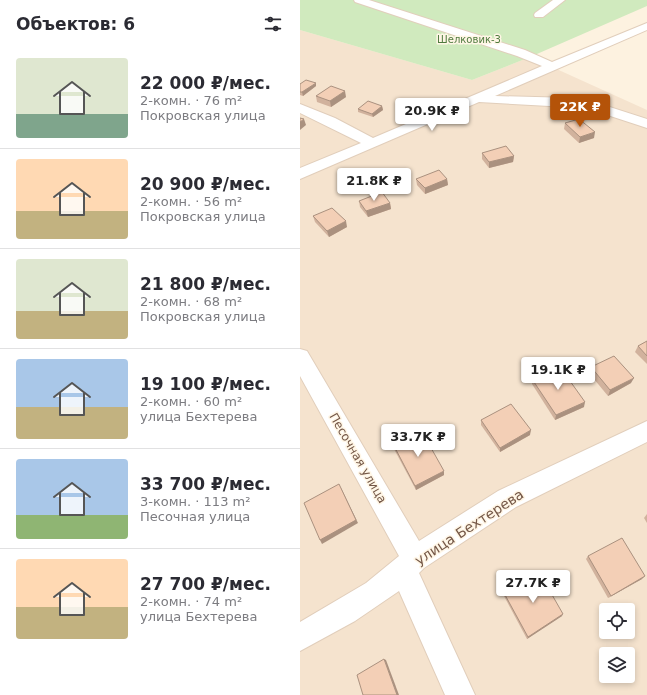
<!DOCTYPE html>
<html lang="ru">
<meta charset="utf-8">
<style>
:root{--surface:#fff;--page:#f2f2f3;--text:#2b2b33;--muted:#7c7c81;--line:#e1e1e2;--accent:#b45309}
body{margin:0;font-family:"DejaVu Sans",sans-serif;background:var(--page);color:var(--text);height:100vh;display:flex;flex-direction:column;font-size:15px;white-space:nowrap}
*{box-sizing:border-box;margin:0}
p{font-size:13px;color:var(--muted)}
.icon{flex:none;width:22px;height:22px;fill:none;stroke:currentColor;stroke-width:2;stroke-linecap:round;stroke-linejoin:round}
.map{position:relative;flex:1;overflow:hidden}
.sheet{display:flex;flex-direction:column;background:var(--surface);width:300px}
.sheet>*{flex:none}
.controls{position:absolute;left:299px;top:603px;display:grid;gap:8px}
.controls a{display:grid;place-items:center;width:36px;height:36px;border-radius:4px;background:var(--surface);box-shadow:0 2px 6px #0003;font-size:20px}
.price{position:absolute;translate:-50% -34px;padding:0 9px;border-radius:4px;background:#fff;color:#222;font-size:13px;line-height:26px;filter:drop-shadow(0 1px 2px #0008)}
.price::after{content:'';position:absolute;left:50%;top:24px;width:12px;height:9px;margin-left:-6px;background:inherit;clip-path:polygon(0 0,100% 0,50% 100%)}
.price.on{background:var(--accent);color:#fff}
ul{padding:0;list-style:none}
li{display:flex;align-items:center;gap:12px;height:100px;padding:0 16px}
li+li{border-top:1px solid var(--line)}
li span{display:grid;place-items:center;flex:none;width:112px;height:80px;border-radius:4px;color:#555}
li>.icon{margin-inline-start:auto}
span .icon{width:48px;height:48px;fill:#fffc;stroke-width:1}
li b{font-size:17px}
h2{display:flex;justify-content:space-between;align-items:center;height:48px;padding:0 16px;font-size:17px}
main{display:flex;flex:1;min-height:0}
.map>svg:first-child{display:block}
.residential{fill:#f5e3ce;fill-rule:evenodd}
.green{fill:#d0eabe}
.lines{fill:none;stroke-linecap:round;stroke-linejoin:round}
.minor-casing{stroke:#e1cebb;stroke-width:2}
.minor{fill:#fff;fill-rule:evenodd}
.wall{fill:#d1b29d}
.shaded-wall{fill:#aa917f}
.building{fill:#f3cfb6;stroke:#aa917f}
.labels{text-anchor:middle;stroke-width:3;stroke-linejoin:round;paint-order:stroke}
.far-park-label{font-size:10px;fill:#4f7a3e;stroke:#fff6e6}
.street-label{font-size:12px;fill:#745747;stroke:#fff6e6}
.near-street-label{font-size:14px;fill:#745747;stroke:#fff6e6}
</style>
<main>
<section class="sheet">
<h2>Объектов: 6<svg class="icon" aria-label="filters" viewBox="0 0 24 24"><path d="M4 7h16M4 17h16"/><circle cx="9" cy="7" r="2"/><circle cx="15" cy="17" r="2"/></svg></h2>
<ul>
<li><span style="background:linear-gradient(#dfe7d0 70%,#7fa58c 0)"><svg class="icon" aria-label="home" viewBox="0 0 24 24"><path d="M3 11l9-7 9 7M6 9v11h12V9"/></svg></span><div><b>22 000 ₽/мес.</b><p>2-комн. · 76 m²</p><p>Покровская улица</p></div></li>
<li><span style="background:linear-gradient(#ffd9b3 65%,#c2b280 0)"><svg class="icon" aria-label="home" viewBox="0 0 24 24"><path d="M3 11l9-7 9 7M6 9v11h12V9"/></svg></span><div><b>20 900 ₽/мес.</b><p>2-комн. · 56 m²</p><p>Покровская улица</p></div></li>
<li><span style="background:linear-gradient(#dfe7d0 65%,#c2b280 0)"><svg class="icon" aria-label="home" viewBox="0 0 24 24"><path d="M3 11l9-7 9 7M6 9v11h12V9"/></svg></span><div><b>21 800 ₽/мес.</b><p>2-комн. · 68 m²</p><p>Покровская улица</p></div></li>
<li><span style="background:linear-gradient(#a9c7e8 60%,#c2b280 0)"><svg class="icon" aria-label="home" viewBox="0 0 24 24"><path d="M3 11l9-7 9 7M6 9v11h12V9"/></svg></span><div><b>19 100 ₽/мес.</b><p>2-комн. · 60 m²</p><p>улица Бехтерева</p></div></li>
<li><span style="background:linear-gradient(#a9c7e8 70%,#8fb573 0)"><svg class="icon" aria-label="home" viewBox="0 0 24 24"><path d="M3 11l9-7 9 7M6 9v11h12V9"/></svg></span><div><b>33 700 ₽/мес.</b><p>3-комн. · 113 m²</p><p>Песочная улица</p></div></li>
<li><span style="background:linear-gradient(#ffd9b3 60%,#c2b280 0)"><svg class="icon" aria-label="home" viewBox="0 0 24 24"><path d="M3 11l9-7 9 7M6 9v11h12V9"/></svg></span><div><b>27 700 ₽/мес.</b><p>2-комн. · 74 m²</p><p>улица Бехтерева</p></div></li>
</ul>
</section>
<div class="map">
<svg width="347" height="695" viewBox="0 0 347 695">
<rect width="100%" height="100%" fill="#fdf2e0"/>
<path class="residential" d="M0 30 172 80 230 57 347 110V695H0ZM306 610H328V632H306ZM306 654H328V676H306Z"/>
<polygon class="green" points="0,0 347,0 347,6 230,57 172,80 0,30"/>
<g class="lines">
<g class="minor-casing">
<g id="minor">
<polygon points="54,0 69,0 225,50 252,62 347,23 347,30 195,96 272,98 288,100 347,119 347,128 286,108 179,102 0,179 0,168 61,143 0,113 0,104 35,118 73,138 242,66 217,56 55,2"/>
<polygon points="253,0 265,0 243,17 235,17 234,15 235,13"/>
<polygon points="0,349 7,351 119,541 198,491 347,421 347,442 216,507 124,568 119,573 175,695 145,695 99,591 55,621 0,651 0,622 66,583 99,556 0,376"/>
</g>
</g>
<use href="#minor" class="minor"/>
</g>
<g class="wall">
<polygon points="0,84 16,86 3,96 0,95"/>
<polygon points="16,96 46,97 31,107 17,102"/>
<polygon points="82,106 83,110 73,117 58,112 58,109"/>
<polygon points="265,123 294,138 279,143 264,129"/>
<polygon points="182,153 214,156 213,162 189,168 182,159"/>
<polygon points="116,179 147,179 148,185 125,194 117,185"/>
<polygon points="59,201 90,203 91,209 68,217 60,207"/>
<polygon points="13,216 47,227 29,237 15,222"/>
<polygon points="347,341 347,364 335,352 338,346"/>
<polygon points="291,367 331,383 308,396 289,373"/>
<polygon points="232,379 284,407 255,420 232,384"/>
<polygon points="181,420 230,435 200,452 181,425"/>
<polygon points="93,444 144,475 116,490 94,449"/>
<polygon points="347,514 347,523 344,518"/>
<polygon points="288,556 342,579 308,598 286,559"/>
<polygon points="204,593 262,616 227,639 204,596"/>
</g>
<g class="shaded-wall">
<polygon points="16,83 16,86 3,96 2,92"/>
<polygon points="45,91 46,97 31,107 30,101"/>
<polygon points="82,106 83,110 73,117 72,114"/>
<polygon points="4,119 6,125 0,130 0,122"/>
<polygon points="295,132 294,138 279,143 280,137"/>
<polygon points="214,156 213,162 189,168 189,162"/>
<polygon points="147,179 148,185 125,194 125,188"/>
<polygon points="90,203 91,209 68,217 66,211"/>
<polygon points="46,221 47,227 29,237 27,231"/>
<polygon points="334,378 331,383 308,396 310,390"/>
<polygon points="285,402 284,407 255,420 256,415"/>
<polygon points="231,430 230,435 200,452 200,448"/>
<polygon points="144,471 144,475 116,490 115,486"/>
<polygon points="41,488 58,523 22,544 20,540"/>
<polygon points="345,576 342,579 308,598 311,596"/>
<polygon points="263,614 262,616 227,639 228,637"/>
<polygon points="84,659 86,660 99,695 97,695"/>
</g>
<g class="building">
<polygon points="6,80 16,83 2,92 0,92 0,84"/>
<polygon points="31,86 45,91 30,101 16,96"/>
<polygon points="68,101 82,106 72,114 58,109"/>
<polygon points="0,118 4,119 0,122"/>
<polygon points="279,119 295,132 280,137 265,123"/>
<polygon points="206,146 214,156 189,162 182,153"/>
<polygon points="139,170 147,179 125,188 116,179"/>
<polygon points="82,192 90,203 66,211 59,201"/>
<polygon points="32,208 46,221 27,231 13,216"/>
<polygon points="347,341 347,356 338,346"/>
<polygon points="314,356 334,378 310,390 291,367"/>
<polygon points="260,367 285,402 256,415 232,379"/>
<polygon points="211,404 231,430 200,448 181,420"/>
<polygon points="121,430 144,471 115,486 93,444"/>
<polygon points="39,484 56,520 20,540 4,503"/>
<polygon points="322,538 345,576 311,596 288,556"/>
<polygon points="239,572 263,614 228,637 204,593"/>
<polygon points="84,659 97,695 63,695 57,675"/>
</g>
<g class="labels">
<g class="far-park-label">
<text x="169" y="43">Шелковик-3</text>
</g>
<g class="street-label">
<text transform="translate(58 458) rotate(60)" y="4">Песочная улица</text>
</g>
<g class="near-street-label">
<text transform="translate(169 527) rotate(-33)" y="5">улица Бехтерева</text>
</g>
</g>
</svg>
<div class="controls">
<a><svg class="icon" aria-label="locate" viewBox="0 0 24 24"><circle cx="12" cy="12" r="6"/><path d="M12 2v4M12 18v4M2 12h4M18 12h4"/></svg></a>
<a><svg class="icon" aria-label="layers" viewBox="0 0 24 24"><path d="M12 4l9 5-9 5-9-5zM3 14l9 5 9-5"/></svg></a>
</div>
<b class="price on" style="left:280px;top:128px">22K ₽</b>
<b class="price" style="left:132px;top:132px">20.9K ₽</b>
<b class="price" style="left:74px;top:202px">21.8K ₽</b>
<b class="price" style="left:258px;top:391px">19.1K ₽</b>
<b class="price" style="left:118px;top:458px">33.7K ₽</b>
<b class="price" style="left:233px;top:604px">27.7K ₽</b>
</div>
</main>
